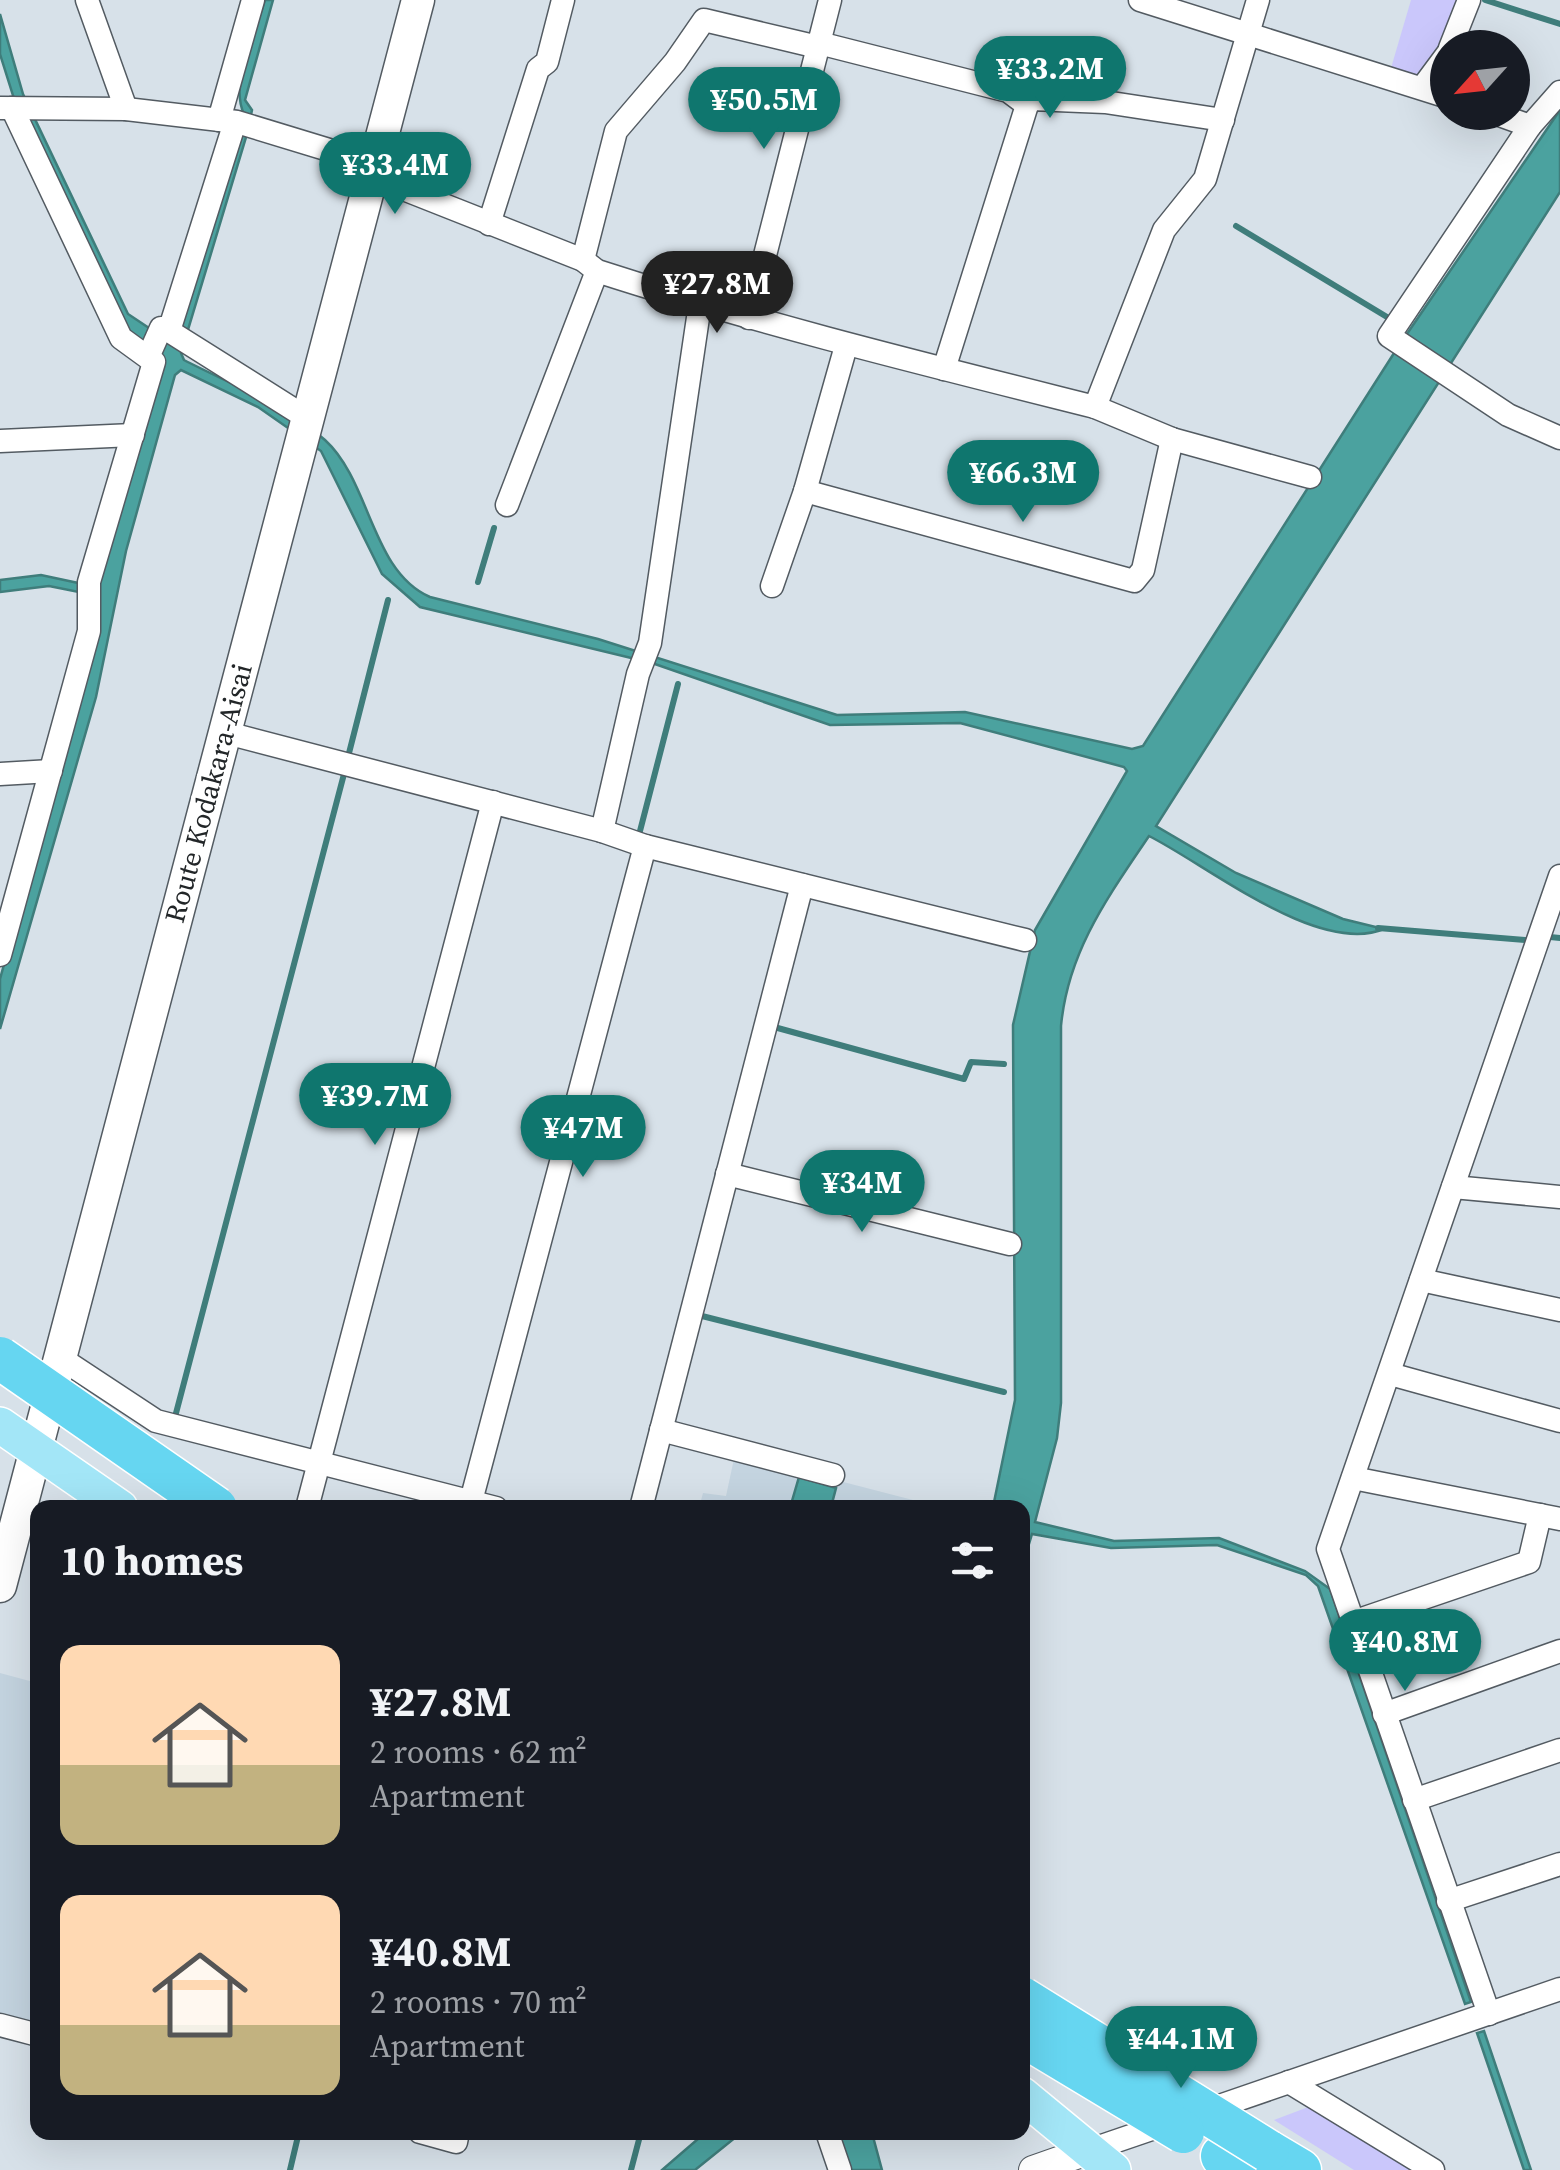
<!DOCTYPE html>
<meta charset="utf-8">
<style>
:root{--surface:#171b24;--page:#242831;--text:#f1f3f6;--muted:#9ea1a6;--accent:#0f766e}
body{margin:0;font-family:"Source Serif 4",serif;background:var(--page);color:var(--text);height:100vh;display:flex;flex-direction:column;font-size:38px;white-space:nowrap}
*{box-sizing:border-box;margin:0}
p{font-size:32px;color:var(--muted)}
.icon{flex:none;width:55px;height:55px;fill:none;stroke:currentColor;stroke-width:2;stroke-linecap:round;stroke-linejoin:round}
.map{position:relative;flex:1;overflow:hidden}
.drawer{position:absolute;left:30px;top:1500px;width:1000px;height:640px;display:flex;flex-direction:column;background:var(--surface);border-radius:20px;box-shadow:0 10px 40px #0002}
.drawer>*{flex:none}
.needle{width:65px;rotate:243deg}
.buttons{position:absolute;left:1430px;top:30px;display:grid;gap:20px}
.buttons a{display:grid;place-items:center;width:100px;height:100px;border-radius:50%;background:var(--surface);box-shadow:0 10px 40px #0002;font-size:50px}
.price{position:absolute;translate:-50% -85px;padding:0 22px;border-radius:35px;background:var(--accent);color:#fff;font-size:32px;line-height:65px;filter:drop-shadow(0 2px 5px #0008)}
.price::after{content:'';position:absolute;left:50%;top:60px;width:30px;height:22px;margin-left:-15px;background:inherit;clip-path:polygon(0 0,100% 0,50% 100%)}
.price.selected{background:#222;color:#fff}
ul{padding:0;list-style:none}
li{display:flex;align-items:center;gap:30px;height:250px;padding:0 30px}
li span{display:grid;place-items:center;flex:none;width:280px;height:200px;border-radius:20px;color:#555}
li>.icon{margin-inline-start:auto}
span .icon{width:120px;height:120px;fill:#fffc;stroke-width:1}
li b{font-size:42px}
h2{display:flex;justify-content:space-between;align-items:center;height:120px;padding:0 30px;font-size:42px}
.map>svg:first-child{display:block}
.built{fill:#c4d4e0}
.green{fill:#cac7fb}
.water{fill:#4ba29f;stroke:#3f7d7b;stroke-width:2.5}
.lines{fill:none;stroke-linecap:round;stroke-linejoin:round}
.stream{stroke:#3f7d7b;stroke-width:6}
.minor-casing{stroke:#535b62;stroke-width:25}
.tertiary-casing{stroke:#535b62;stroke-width:30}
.secondary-casing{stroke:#535b62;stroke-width:35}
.primary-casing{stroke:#fff;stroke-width:38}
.motorway-casing{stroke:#fff;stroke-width:45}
.minor{stroke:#fff;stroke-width:22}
.tertiary{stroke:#fff;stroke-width:28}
.secondary{stroke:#fff;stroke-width:32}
.primary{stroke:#a3e6f7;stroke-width:35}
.motorway{stroke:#66d6f1;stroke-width:42}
.motorway-bridge-casing{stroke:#fff;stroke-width:45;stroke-linecap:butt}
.motorway-bridge{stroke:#66d6f1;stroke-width:42}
.labels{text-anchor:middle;stroke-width:9;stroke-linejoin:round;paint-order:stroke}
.street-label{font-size:28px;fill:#222628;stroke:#fff}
</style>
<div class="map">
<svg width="1560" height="2170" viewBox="0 0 1560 2170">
<rect width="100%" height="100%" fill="#d7e1e9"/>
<g class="built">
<polygon points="735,1454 940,1507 699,1508 703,1493 726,1496"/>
<polygon points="0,1673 37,1683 37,2028 0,2018"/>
</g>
<g class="green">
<polygon points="1411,0 1464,0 1455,24 1420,81 1391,68"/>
<polygon points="1311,2106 1417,2170 1354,2170 1274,2120"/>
</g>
<g class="water">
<path d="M265 0H273L245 100 252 110 247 134 181 353 184 360C230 384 286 405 325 440 371 482 371 571 430 597L598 639 837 715 965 712 1132 749 1143 746 1396 350 1560 110V192L1156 826 1236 873 1343 919 1384 929C1318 956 1207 865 1149 836 1108 897 1068 951 1061 1026V1403L1057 1438 1035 1522 1114 1541 1219 1538 1305 1571 1330 1589 1471 2002 1465 2004 1318 1586 1306 1575 1217 1545 1111 1548 1032 1534 1023 1564 1022 1508 993 1507 1015 1400 1013 1025 1035 930 1127 771 1124 767 960 723 830 725 652 663 420 607 382 574 321 451 258 407 181 370 175 375 126 551 96 697 0 1029V979L96 636 79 592 49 586 0 592V580L41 575 83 584 162 363 128 339 22 124 0 54V14L23 94 128 314 164 338 244 114C229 83 256 31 265 0Z"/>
<polygon points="799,1477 836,1488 831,1507 792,1501"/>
<polygon points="1484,2031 1531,2170 1524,2170 1477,2033"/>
<polygon points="706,2132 741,2133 695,2170 662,2170"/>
<polygon points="833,2133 872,2133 882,2170 848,2170"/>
</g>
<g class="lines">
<g class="stream">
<polyline points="1485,0 1560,24"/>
<polyline points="1236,226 1387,317"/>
<polyline points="478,582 494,528"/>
<polyline points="348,757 388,600"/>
<polyline points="640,831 678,684"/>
<polyline points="1378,928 1525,940"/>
<polyline points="1550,937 1560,938"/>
<polyline points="774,1027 964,1079 971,1062 1004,1064"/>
<polyline points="698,1315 1004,1392"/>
<polyline points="175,1417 344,774"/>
<polyline points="290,2170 299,2132"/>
<polyline points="631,2170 641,2132"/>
</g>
<g class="minor-casing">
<g id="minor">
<polyline points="87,0 126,109"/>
<polyline points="1140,0 1448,97"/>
<polyline points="819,43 1008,91 1027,105 944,369"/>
<polyline points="1450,48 1469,0"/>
<polyline points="1422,88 1448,53"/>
<polyline points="1560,92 1530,126 1389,336 1508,415 1560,438"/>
<polyline points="1027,105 1032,99 1105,102 1223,120"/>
<polyline points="1,108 126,109 237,122 375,164"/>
<polyline points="1491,112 1530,126"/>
<polyline points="219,120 253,0"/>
<path d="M373 177 583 260 597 271C761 324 928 365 1095 407L1164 230 1205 179 1258 0"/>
<polyline points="489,224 538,69 547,62 563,0"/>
<polyline points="583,260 616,131 675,62 704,20 818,47"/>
<polyline points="749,318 830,0"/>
<polyline points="169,331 307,418"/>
<polyline points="149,355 161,328 169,331 235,122"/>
<polyline points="1095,407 1172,439 1310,477"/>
<polyline points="0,441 133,435"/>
<polyline points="805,491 1134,581 1143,570 1172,439"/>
<polyline points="507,505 597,271"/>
<polyline points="772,586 805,491 846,346"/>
<polyline points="223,732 602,831 645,846 1025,940"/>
<polyline points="0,774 51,771"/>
<polyline points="602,831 638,674 650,643 700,304"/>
<polyline points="0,955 89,631 89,582 154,362 121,338 12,108"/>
<polyline points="727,1174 1010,1244"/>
<polyline points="1453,1187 1560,1197"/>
<polyline points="1421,1280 1560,1310"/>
<polyline points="62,1359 156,1421 496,1508"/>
<polyline points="1390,1374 1560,1421"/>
<polyline points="661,1430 833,1475"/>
<polyline points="1353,1478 1560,1519"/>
<polyline points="471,1501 645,846"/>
<polyline points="307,1508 493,802"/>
<polyline points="641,1508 802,885"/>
<polyline points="1353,1622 1529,1562 1540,1515"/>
<polyline points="1384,1714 1560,1651"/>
<polyline points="1414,1800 1560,1750"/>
<polyline points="1448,1901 1560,1864"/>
<polyline points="1489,2014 1328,1549 1560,876"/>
<polyline points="0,2025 38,2035"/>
<polyline points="1289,2082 1433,2170"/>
<polyline points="1202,2112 1560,1989"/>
<polyline points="420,2132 456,2142 458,2132"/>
<polyline points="827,2132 840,2170"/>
<polyline points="1090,2150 1172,2122"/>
</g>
</g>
<g class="tertiary-casing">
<polyline id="tertiary" points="1033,2170 1090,2150"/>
</g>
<g class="secondary-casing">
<polyline id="secondary" points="0,1586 418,0"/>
</g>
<g class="primary-casing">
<g id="primary">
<polyline points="0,1425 120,1508"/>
<polyline points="1022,2095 1113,2170"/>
</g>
</g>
<g class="motorway-casing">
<g id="motorway">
<polyline points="1268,2151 1300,2170"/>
<polyline points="1222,2156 1245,2170"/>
</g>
</g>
<use href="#minor" class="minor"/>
<use href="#tertiary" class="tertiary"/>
<use href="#secondary" class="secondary"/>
<use href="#primary" class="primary"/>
<use href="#motorway" class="motorway"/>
<g class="motorway-bridge-casing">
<g id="motorway-bridge">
<polyline points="0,1358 216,1508"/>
<polyline points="1022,1998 1268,2151"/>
<polyline points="1022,2035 1183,2132"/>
</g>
</g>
<use href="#motorway-bridge" class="motorway-bridge"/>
</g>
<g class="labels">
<g class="street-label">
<text transform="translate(208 793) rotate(-75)" y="10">Route Kodakara-Aisai</text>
</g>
</g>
</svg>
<div class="buttons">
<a><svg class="needle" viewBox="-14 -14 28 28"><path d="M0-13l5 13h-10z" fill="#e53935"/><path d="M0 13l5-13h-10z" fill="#9ea1a6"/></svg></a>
</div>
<b class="price" style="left:1050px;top:121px">¥33.2M</b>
<b class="price" style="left:764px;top:152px">¥50.5M</b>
<b class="price" style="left:395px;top:217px">¥33.4M</b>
<b class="price selected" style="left:717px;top:336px">¥27.8M</b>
<b class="price" style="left:1023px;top:525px">¥66.3M</b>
<b class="price" style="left:375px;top:1148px">¥39.7M</b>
<b class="price" style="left:583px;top:1180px">¥47M</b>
<b class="price" style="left:862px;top:1235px">¥34M</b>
<b class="price" style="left:1405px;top:1694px">¥40.8M</b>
<b class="price" style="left:1181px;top:2091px">¥44.1M</b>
<section class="drawer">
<h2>10 homes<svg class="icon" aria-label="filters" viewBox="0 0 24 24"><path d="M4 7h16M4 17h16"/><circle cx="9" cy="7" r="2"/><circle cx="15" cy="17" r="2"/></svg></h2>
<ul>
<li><span style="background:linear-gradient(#ffd9b3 60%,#c2b280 0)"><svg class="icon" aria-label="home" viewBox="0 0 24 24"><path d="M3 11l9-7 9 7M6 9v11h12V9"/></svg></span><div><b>¥27.8M</b><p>2 rooms · 62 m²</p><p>Apartment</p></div></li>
<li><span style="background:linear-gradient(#ffd9b3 65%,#c2b280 0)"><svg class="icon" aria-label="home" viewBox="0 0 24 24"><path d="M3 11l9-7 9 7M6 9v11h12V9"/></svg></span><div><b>¥40.8M</b><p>2 rooms · 70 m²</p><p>Apartment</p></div></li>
</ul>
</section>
</div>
